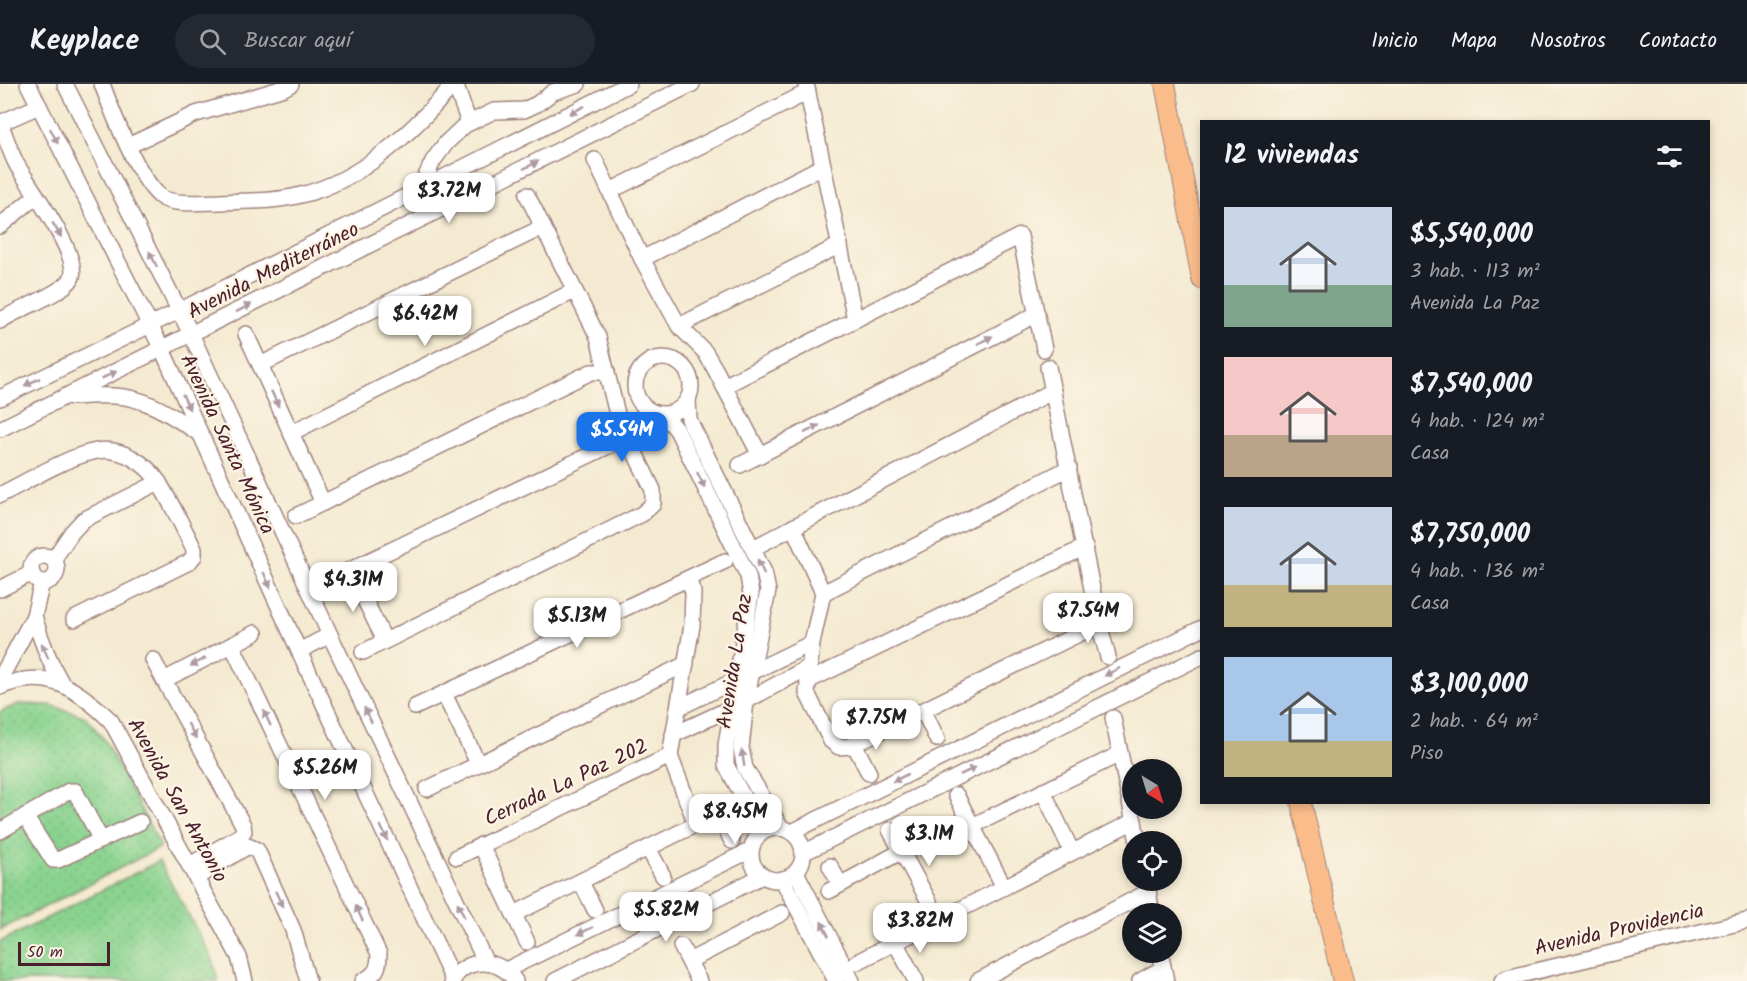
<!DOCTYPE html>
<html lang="es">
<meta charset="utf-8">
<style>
:root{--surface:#171b24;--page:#242831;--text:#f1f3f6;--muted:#9ea1a6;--line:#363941;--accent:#1a73e8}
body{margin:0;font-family:Kalam,sans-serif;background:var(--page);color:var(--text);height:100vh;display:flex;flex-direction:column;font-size:22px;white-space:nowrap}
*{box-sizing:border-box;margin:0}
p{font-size:20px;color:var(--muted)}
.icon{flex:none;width:33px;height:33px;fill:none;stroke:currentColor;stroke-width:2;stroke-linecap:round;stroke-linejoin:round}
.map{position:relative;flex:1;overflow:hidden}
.sheet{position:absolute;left:1200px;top:36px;width:510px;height:684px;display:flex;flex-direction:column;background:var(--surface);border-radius:0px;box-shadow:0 3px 9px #0003}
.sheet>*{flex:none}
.needle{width:39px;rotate:142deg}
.buttons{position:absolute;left:1122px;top:675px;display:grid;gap:12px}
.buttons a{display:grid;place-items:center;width:60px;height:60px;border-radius:50%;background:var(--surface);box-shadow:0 3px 9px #0003;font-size:30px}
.scale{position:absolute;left:18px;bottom:15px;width:92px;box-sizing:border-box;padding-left:6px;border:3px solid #4a1f2b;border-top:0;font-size:16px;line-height:21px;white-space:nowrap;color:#4a1f2b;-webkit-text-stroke:4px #fcf5e5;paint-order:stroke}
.price{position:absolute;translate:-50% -51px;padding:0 14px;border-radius:12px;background:#fff;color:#222;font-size:20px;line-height:39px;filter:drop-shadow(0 2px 3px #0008)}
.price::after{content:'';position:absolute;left:50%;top:36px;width:18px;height:14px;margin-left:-9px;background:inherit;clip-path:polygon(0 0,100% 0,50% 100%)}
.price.selected{background:var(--accent);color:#fff}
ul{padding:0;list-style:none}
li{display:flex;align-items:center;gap:18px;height:150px;padding:0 24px}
li span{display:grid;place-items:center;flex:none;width:168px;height:120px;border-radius:0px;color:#555}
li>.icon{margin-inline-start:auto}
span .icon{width:72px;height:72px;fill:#fffc;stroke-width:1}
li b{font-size:26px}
h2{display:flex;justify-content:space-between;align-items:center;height:72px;padding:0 24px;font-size:26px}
header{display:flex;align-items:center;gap:36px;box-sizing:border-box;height:84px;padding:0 30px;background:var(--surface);border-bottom:2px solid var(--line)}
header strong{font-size:28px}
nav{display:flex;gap:33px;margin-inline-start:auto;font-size:21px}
.search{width:420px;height:54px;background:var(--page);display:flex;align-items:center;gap:15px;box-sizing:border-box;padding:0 21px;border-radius:33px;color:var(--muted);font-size:22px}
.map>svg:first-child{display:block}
.green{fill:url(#green-dots);stroke:#6a795d;stroke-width:1.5}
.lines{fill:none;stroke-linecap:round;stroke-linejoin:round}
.minor-casing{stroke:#9f847e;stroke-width:18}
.major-casing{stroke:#9f847e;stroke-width:22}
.minor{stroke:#fff;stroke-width:15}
.major{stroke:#f9bc8a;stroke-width:20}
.oneway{fill:#ae9aa0}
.labels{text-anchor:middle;stroke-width:4.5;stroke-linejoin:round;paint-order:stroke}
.street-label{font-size:21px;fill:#4a1f2b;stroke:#fcf5e5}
</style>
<header>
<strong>Keyplace</strong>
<div class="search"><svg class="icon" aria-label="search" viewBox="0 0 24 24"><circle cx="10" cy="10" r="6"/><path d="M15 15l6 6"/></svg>Buscar aquí</div>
<nav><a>Inicio</a><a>Mapa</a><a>Nosotros</a><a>Contacto</a></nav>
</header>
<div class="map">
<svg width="1747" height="897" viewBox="0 0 1747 897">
<defs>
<pattern id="green-dots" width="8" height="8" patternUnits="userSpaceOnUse" patternTransform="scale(1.5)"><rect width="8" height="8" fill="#89d38f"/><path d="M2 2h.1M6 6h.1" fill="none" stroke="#78b57c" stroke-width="1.8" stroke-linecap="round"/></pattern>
</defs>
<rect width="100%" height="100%" fill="#fcf5e5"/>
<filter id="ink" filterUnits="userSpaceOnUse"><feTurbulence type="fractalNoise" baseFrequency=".0167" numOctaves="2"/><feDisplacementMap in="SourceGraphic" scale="12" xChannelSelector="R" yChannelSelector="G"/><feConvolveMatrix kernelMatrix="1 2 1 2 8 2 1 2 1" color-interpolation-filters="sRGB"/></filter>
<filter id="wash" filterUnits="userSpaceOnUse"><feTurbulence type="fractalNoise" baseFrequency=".008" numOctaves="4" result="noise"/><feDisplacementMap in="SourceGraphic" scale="24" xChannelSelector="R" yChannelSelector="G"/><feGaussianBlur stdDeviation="1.35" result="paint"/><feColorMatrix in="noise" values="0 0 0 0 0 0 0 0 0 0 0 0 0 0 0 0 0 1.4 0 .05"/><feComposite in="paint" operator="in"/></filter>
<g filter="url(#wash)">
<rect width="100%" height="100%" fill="#f4ead1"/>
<g class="green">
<polygon points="18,620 50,621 86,633 105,657 161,763 0,846 0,628"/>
<polygon points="159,777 213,876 218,897 0,897 0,858"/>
</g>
</g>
<g filter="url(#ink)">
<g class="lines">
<g class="minor-casing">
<g id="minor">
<polyline points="28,0 162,265 299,567 453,896"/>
<polyline points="65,0 191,250 330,551 486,879"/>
<path d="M102 0C112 27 138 95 161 113 173 122 204 118 219 118 246 117 274 118 301 111 363 96 413 47 454 0"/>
<polyline points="455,0 469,39"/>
<polyline points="806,0 855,235"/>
<path d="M0 39C6 53 10 68 17 81 29 102 83 174 71 195 64 209 15 226 0 237"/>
<polyline points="0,39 39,22"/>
<polyline points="128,62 196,30 284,4 291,0"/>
<polyline points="595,76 642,175 679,242 705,268 715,285 760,371"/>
<polyline points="420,105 433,77 446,59 465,41 494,27 524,26 537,20 553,8 578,0"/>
<polyline points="610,107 808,8"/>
<polyline points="0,142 36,112"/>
<polyline points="642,175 823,82"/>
<polyline points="679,242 840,161"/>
<polyline points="246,250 323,419"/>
<circle cx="663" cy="302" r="28"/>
<polyline points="260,281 543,143"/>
<polyline points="1048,283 1099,540 1108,573"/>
<polyline points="724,302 1020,152 1044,265"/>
<path d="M72 313C86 312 100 311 114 312 147 313 174 333 200 350"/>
<polyline points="0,314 179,227 629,0"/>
<polyline points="688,316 689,335 692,342 764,488 768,507 746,617 741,664 745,684 781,744"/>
<polyline points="660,330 671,339 677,346 748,492 751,510 726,661 726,681 762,748"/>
<polyline points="0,345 692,0"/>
<polyline points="291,349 574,207"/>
<polyline points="740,381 1037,230"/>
<path d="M0 411C26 398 70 371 97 367 121 363 147 379 159 399 172 420 183 443 194 465V472L189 478 74 535"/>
<polyline points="296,432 591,288 607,288"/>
<polyline points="793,443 823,509 812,559 807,609 831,657 839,663 850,662 1099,540"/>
<polyline points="759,461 1053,307"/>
<circle cx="44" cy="485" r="13"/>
<polyline points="53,476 72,448 83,436 159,398"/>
<polyline points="350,486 385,557"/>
<polyline points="688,495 693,508 692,541 670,672 696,740"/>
<polyline points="327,497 627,353"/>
<polyline points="0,505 32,489"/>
<polyline points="823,509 1069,384"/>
<path d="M34 532C41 557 49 578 62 600"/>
<path d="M232 561 379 870C379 884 376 890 363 897"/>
<polyline points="299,567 330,551"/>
<polyline points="363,568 642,430 653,420 653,406 618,334 598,253 527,111"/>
<polyline points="153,576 243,741 244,747 240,752 190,781"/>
<polyline points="0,595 34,532 42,498"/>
<polyline points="164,596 255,549"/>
<polyline points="808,597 1085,463"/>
<path d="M0 603C47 583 77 604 111 637L239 873 245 897"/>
<polyline points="444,610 478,679"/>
<polyline points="415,623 725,477"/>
<polyline points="678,624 812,559"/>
<polyline points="923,626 937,655"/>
<polyline points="1113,634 1138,758"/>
<polyline points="673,651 746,617 809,583"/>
<polyline points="854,660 869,689"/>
<polyline points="427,705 686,580"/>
<polyline points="1043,707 1072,768"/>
<polyline points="956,711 1004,803"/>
<polyline points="25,732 53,776 58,776 140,738"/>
<polyline points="972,742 1120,670"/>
<circle cx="777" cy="770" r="26"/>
<polyline points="890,746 939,836"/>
<polyline points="0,747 69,707 75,707 101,756"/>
<polyline points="792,748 1202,544"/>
<polyline points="481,761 527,858"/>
<polyline points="648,764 663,792"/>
<polyline points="803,769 1202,572"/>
<polyline points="457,773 670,672"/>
<polyline points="830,782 840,800"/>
<polyline points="796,788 852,897"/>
<polyline points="197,793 248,762 257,766 293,846 308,897"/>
<polyline points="782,795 836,897"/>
<polyline points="1146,796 1152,830"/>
<polyline points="581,798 595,826"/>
<polyline points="829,807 902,767"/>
<polyline points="514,830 713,732 717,731 720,734 732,757"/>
<polyline points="895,858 916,897"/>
<polyline points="681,862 699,897"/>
<polyline points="1160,868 1166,897"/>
<polyline points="689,877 782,829"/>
<polyline points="857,878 1134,737"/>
<polyline points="506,886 751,766"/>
<path d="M452 897C466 872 501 874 515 897"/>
<polyline points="555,897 762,792"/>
<polyline points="978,897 1148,808"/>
<polyline points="1140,897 1163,884"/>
<polyline points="1502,897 1507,894 1747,837"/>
</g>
</g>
<g class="major-casing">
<g id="major">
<polyline points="1165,0 1202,195"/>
<polyline points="1301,718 1343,897"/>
</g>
</g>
<use href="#minor" class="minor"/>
<use href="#major" class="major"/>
</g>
<defs><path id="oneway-solid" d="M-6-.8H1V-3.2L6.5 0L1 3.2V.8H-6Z" transform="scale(1.5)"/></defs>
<g class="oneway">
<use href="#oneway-solid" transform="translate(577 26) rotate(153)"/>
<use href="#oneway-solid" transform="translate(54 52) rotate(63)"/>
<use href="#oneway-solid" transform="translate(531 81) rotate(-27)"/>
<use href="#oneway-solid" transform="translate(57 146) rotate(59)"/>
<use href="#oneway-solid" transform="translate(153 175) rotate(-117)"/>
<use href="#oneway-solid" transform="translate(244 224) rotate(-27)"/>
<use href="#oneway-solid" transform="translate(985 256) rotate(-27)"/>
<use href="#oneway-solid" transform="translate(109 291) rotate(-26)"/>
<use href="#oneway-solid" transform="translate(32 298) rotate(154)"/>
<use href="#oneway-solid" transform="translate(275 315) rotate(65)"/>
<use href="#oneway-solid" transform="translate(186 318) rotate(65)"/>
<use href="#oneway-solid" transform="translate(812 345) rotate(-27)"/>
<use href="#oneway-solid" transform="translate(701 396) rotate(64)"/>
<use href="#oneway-solid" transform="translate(761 483) rotate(-113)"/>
<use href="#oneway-solid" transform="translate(267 496) rotate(66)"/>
<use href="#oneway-solid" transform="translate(45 567) rotate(-114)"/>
<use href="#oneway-solid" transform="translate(198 578) rotate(153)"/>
<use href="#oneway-solid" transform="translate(1112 588) rotate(153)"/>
<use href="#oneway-solid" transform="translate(368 631) rotate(-116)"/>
<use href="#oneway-solid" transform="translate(267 634) rotate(-115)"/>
<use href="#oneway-solid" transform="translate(192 647) rotate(61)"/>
<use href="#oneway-solid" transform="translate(743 674) rotate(-99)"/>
<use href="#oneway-solid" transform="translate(968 687) rotate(-26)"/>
<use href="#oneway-solid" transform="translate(900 694) rotate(153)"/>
<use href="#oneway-solid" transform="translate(384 749) rotate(65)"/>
<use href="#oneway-solid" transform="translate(279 815) rotate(65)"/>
<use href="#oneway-solid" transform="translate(461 826) rotate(-115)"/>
<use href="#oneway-solid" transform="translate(359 829) rotate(-115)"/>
<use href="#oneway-solid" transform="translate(825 845) rotate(-117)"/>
<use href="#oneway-solid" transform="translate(585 847) rotate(154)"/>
</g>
</g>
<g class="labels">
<g class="street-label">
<text transform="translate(273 186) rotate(-27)" y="7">Avenida Mediterráneo</text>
<text transform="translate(228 360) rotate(65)" y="7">Avenida Santa Mónica</text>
<text transform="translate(734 577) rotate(-81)" y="7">Avenida La Paz</text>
<text transform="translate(566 698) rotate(-25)" y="7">Cerrada La Paz 202</text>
<text transform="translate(178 716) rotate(61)" y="7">Avenida San Antonio</text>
<text transform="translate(1619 845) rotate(-13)" y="7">Avenida Providencia</text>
</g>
</g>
</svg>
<div class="buttons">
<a><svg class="needle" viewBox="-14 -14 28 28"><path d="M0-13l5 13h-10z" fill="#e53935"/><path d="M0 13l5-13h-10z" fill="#9ea1a6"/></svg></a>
<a><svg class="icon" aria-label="locate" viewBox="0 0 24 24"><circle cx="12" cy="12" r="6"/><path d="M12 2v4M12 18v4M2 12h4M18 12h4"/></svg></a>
<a><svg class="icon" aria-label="layers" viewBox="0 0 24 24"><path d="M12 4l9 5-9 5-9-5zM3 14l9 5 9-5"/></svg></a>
</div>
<div class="scale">50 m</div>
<b class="price" style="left:449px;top:140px">$3.72M</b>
<b class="price" style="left:425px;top:263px">$6.42M</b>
<b class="price selected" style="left:622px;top:379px">$5.54M</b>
<b class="price" style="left:353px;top:529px">$4.31M</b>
<b class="price" style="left:1088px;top:560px">$7.54M</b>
<b class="price" style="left:577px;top:565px">$5.13M</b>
<b class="price" style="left:876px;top:667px">$7.75M</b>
<b class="price" style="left:325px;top:717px">$5.26M</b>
<b class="price" style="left:735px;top:761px">$8.45M</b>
<b class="price" style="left:929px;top:783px">$3.1M</b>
<b class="price" style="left:666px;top:859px">$5.82M</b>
<b class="price" style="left:920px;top:870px">$3.82M</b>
<section class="sheet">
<h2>12 viviendas<svg class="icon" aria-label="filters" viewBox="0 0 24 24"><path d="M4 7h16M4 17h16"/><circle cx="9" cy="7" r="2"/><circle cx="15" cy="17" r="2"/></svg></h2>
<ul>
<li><span style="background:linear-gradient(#c9d6e8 65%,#7fa58c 0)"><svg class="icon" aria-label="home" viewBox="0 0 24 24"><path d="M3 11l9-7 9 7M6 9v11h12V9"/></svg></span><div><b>$5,540,000</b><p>3 hab. · 113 m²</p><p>Avenida La Paz</p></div></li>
<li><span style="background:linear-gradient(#f6c9c9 65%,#b9a48a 0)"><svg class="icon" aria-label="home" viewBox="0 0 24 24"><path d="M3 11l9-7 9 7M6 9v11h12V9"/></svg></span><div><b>$7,540,000</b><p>4 hab. · 124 m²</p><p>Casa</p></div></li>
<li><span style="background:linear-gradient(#c9d6e8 65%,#c2b280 0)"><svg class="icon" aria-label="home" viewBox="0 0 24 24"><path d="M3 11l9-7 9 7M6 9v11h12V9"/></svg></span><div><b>$7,750,000</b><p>4 hab. · 136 m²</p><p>Casa</p></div></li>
<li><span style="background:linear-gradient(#a9c7e8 70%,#c2b280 0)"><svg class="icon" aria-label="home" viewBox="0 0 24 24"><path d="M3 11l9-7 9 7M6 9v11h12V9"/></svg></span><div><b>$3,100,000</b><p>2 hab. · 64 m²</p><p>Piso</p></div></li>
</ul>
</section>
</div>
